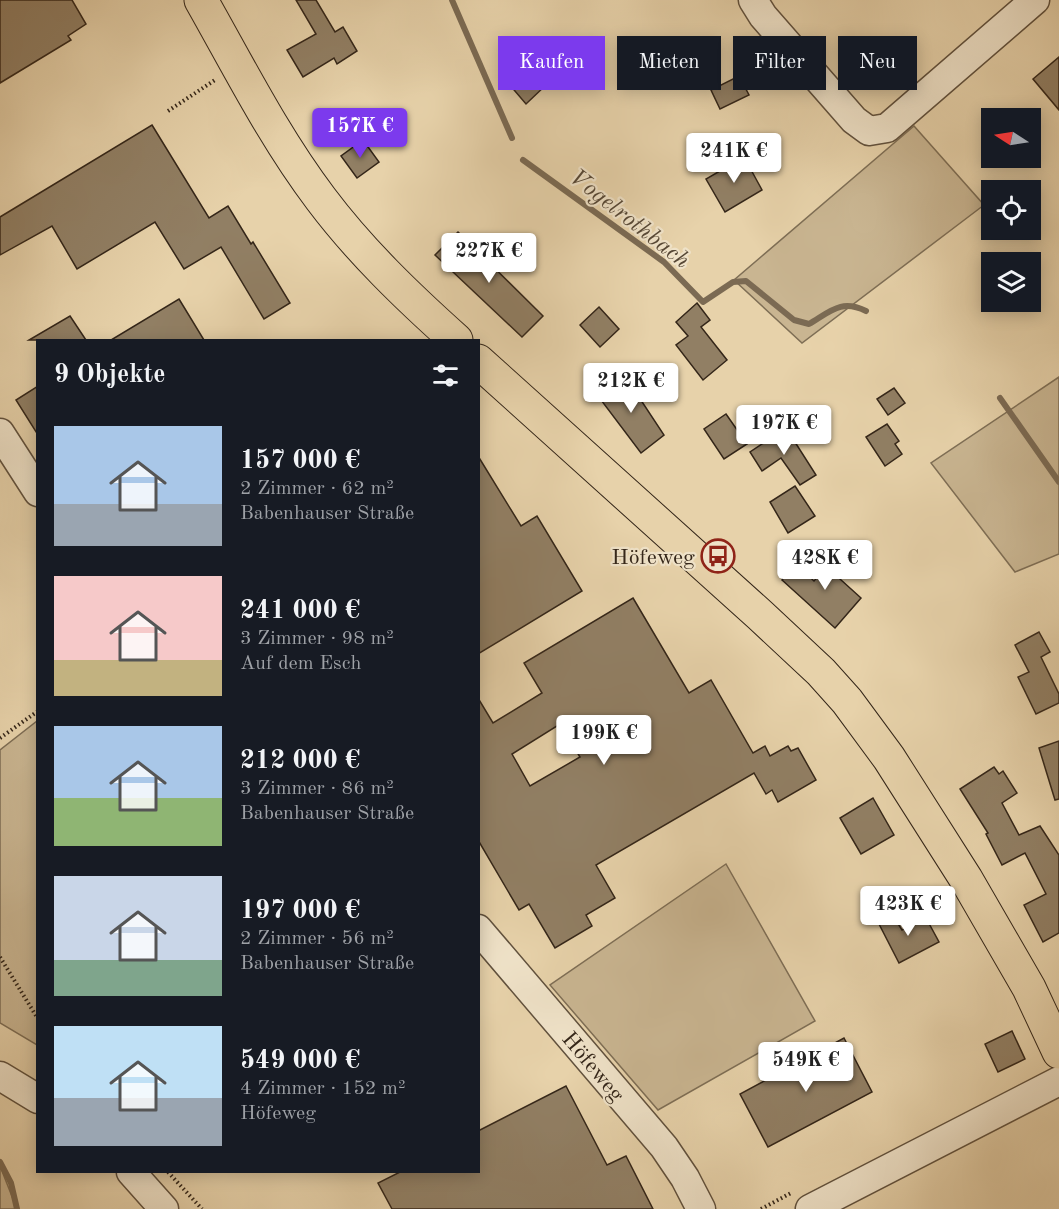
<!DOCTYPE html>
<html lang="de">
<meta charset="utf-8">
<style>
:root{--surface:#171b24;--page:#20242c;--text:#f1f3f6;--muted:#9ea1a6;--accent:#7c3aed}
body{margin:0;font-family:"Old Standard TT",serif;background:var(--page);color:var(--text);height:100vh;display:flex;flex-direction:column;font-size:22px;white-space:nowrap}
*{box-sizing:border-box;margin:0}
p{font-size:20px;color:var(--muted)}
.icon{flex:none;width:33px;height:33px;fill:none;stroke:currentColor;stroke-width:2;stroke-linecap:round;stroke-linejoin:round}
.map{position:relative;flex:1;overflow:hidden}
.panel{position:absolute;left:36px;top:339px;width:444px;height:834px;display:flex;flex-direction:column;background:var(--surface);border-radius:0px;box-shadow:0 3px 15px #0003}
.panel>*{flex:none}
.top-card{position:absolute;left:498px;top:36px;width:471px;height:54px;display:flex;gap:12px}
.needle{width:39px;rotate:282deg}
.fabs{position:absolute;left:981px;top:108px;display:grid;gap:12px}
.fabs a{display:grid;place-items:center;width:60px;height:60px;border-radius:0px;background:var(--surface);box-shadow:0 3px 15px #0003;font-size:30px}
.price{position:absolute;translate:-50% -51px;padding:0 14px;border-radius:6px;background:#fff;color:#222;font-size:20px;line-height:39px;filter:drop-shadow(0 2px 3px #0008)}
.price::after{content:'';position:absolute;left:50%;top:36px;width:18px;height:14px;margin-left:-9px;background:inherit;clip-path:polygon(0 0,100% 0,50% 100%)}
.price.on{background:var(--accent);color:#fff}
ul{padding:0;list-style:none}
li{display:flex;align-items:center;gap:18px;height:150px;padding:0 18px}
li span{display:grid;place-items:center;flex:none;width:168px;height:120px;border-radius:0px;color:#555}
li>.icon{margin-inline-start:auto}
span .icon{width:72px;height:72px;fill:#fffc;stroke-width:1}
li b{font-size:26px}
h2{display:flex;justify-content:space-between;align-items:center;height:72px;padding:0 18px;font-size:26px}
.chip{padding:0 21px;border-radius:0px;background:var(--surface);box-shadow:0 3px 15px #0003;font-size:21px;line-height:54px}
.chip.on{background:var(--accent);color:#fff}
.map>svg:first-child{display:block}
.green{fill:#c9b591;stroke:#7e6e55;stroke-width:1.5}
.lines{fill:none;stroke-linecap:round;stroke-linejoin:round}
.stream{stroke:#7b6a53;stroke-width:6}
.building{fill:#917f64;stroke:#342619;stroke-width:1.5;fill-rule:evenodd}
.minor-casing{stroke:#61513d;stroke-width:31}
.major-casing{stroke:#342619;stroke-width:35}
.path{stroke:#342619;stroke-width:4;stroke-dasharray:1.5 3;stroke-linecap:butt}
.minor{stroke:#efe2c8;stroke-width:28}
.major{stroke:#e7d2aa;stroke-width:33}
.labels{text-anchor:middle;stroke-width:4.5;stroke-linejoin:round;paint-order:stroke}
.poi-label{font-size:22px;fill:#342619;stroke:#efe2c8;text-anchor:end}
.street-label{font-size:22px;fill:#342619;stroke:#efe2c8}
.water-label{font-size:24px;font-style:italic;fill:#574836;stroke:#efe2c8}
</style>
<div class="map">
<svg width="1059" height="1209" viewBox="0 0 1059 1209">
<rect width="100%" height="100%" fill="#e7d2aa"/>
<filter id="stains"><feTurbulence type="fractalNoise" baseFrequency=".00333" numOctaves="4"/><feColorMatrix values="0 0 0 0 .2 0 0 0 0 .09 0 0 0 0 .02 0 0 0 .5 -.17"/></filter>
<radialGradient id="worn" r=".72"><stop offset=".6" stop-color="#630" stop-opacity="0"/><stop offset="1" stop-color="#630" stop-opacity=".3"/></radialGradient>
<g class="green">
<polygon points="914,126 984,205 802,343 734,280"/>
<polygon points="1059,377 1059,554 1015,572 931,463"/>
<polygon points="37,721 37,1045 0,1023 0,750"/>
<polygon points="726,864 815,1021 658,1110 550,985"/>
<polygon points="0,1166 17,1209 0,1209"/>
</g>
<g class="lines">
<g class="stream">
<polyline points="452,0 512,138"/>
<path d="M523 160 664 262 703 302 733 282 746 281 794 320 809 324C831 311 841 299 866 311"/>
<polyline points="1000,398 1059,482"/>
<polyline points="0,1162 11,1183 17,1209"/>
</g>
</g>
<g class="building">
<polygon points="0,0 72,0 86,24 68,36 71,40 0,83"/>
<polygon points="296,0 316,0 335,32 343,27 357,51 337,64 334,58 303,77 287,50 316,34"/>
<polygon points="1059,57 1059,110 1033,79"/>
<polygon points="530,65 547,84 526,104 509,84"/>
<polygon points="739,76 749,95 720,109 711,90"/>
<polygon points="152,125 209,218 228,206 251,244 253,242 290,303 264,319 221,247 184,269 155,222 77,269 52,226 0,255 0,217"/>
<polygon points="363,140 379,162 357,178 341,156"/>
<polygon points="744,157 762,190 725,212 706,179"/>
<polygon points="458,232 543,316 522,337 435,255"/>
<polygon points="179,299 204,340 111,340"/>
<polygon points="697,303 710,320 701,327 727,360 703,380 676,345 688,336 676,322"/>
<polygon points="599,307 619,329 600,347 580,325"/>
<polygon points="70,316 86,340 29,340"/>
<polygon points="625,376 664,435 641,453 598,396"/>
<polygon points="38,386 38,435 16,400"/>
<polygon points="894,388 905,403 888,415 877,399"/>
<polygon points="726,414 747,444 724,459 704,429"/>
<polygon points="887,424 899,441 895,444 902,454 885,466 866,437"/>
<polygon points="786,428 816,475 800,485 781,458 762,471 750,452"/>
<polygon points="478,456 521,526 537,516 582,591 478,654"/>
<polygon points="795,486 815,516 788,533 770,502"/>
<polygon points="836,556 850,568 840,579 861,598 835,628 782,580 796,564 814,581"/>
<path d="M633 598 689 693 711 680 753 753 765 746 770 756 788 746 791 751 798 748 816 780 778 802 772 790 766 794 754 773 596 865 615 898 586 915 592 926 555 948 529 904 519 910 478 840V698L493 723 542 693 524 663ZM560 724 580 757 530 786 512 754Z"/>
<polygon points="1039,632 1050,652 1041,657 1059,694 1059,703 1036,714 1018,677 1029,672 1015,645"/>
<polygon points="1059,741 1059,799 1055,800 1039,748"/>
<polygon points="994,767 999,774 1003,771 1017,793 1002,803 1019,835 1040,826 1059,855 1059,933 1043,942 1024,905 1046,894 1025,853 1002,865 986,834 988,833 960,789"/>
<polygon points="873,798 894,835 861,854 840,818"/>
<polygon points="892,914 902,930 926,918 939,942 899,963 878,922"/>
<polygon points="1012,1031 1025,1059 998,1072 985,1044"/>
<polygon points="844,1038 872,1092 768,1147 740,1094"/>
<polygon points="566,1086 607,1165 626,1156 653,1209 392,1209 378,1183 400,1172 478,1172 478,1131"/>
</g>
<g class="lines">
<g class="minor-casing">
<g id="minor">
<polyline points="753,0 763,16 854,120 869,131 887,128 1035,0"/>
<polyline points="0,433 38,492"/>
<polyline points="478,929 664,1147 685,1178 701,1209"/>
<polyline points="0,1076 38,1099"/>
<polyline points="131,1172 164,1209"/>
<polyline points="810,1209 1059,1081"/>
</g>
</g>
<g class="major-casing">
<g id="major">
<path d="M201 0C239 67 274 137 321 199 360 251 408 297 456 340"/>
<polyline points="478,361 760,615 821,672 847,701 889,758 966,879 1029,988 1059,1052"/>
</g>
</g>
<g class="path">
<polyline points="168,111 215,80"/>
<polyline points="0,738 38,711"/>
<polyline points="0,957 38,1019"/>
<polyline points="168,1172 202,1209"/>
<polyline points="761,1209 791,1193"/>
</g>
<use href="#minor" class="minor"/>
<use href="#major" class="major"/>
</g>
<defs>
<g id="bus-ring" transform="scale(1.725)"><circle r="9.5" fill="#efe2c8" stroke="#8f2418" stroke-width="1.5"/><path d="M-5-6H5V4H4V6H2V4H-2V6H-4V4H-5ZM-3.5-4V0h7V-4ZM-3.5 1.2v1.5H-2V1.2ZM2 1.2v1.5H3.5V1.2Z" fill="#8f2418"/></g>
</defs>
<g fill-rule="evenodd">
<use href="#bus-ring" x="718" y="556"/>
</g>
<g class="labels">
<g class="poi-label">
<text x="695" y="564">Höfeweg</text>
</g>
<g class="street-label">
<text transform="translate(594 1066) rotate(50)" y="8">Höfeweg</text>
</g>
<g class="water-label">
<text transform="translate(630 218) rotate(38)" y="8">Vogelrothbach</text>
</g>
</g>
<rect width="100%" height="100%" filter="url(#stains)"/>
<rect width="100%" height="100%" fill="url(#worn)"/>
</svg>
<div class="fabs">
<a><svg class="needle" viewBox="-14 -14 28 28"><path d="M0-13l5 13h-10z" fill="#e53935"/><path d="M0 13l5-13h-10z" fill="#9ea1a6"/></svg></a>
<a><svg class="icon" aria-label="locate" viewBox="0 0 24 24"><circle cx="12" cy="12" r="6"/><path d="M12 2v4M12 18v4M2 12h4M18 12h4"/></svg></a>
<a><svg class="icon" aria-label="layers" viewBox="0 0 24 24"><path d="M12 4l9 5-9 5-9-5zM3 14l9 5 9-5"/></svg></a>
</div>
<b class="price on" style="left:360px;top:159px">157K €</b>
<b class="price" style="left:734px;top:184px">241K €</b>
<b class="price" style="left:489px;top:284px">227K €</b>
<b class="price" style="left:631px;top:414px">212K €</b>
<b class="price" style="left:784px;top:456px">197K €</b>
<b class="price" style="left:825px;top:591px">428K €</b>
<b class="price" style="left:604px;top:766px">199K €</b>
<b class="price" style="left:908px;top:937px">423K €</b>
<b class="price" style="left:806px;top:1093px">549K €</b>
<div class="top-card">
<a class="chip on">Kaufen</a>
<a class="chip">Mieten</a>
<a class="chip">Filter</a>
<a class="chip">Neu</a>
</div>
<section class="panel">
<h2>9 Objekte<svg class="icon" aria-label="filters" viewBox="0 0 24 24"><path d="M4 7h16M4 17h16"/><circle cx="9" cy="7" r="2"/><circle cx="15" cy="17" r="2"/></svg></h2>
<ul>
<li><span style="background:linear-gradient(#a9c7e8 65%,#9aa5b1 0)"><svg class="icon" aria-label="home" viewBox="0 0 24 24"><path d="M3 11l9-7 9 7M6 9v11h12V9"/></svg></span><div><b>157 000 €</b><p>2 Zimmer · 62 m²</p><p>Babenhauser Straße</p></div></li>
<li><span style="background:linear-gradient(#f6c9c9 70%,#c2b280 0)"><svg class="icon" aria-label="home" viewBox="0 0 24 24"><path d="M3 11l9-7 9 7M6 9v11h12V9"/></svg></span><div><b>241 000 €</b><p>3 Zimmer · 98 m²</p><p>Auf dem Esch</p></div></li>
<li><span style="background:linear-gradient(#a9c7e8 60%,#8fb573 0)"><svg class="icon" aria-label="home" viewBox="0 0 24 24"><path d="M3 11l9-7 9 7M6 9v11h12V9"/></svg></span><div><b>212 000 €</b><p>3 Zimmer · 86 m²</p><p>Babenhauser Straße</p></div></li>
<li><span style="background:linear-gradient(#c9d6e8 70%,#7fa58c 0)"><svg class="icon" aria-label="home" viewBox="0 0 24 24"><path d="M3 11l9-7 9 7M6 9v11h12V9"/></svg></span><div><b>197 000 €</b><p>2 Zimmer · 56 m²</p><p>Babenhauser Straße</p></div></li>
<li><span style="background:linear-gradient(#bfe0f5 60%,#9aa5b1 0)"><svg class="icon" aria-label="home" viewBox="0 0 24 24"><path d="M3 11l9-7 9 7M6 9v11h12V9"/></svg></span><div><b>549 000 €</b><p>4 Zimmer · 152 m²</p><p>Höfeweg</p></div></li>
</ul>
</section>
</div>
